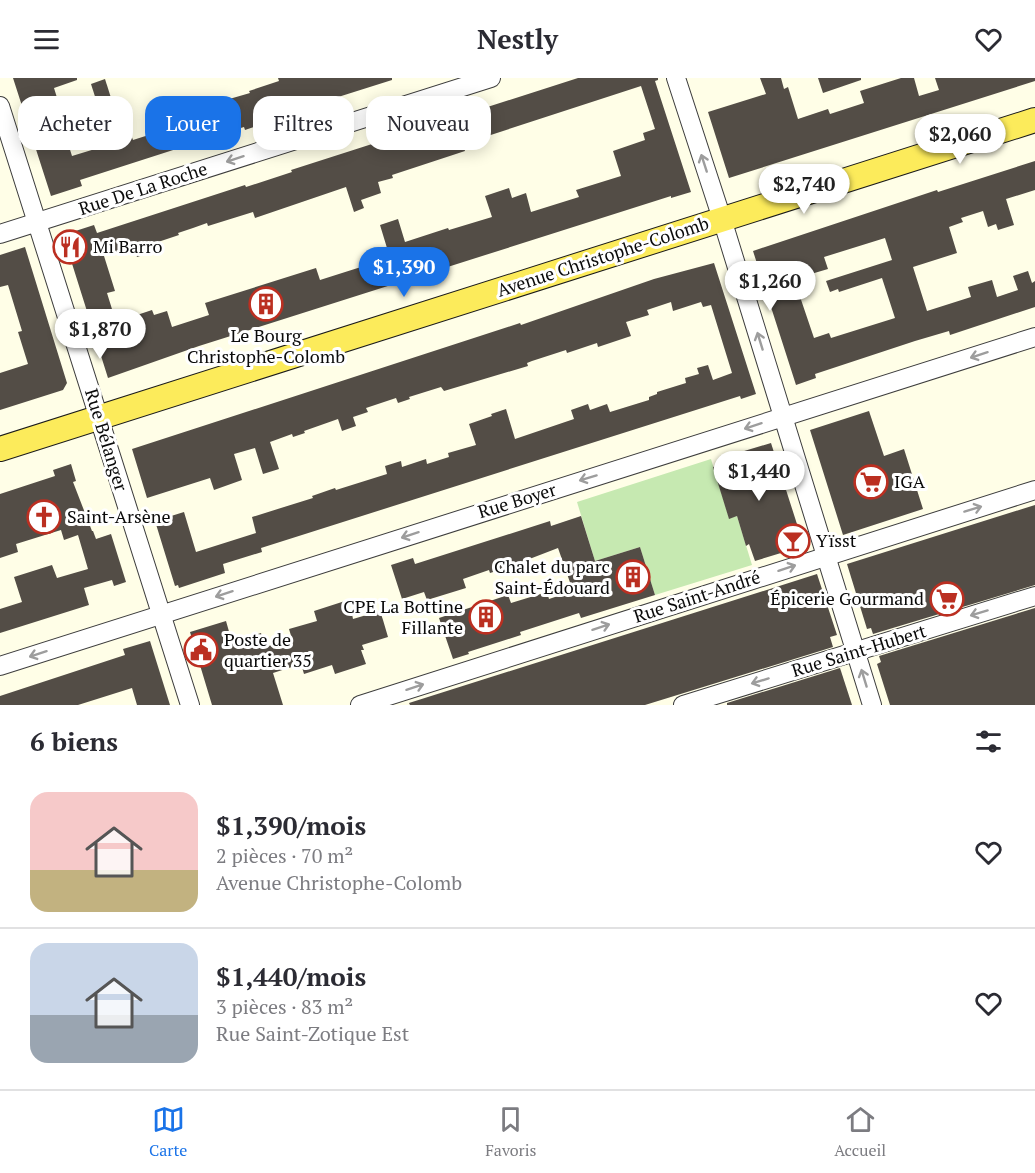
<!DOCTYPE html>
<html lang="fr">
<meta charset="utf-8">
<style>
:root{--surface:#fff;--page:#f2f2f3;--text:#2b2b33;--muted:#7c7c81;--line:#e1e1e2;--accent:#1a73e8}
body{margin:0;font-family:"PT Serif",serif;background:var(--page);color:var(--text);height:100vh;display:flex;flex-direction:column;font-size:22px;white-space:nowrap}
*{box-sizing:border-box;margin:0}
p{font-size:20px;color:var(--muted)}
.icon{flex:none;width:33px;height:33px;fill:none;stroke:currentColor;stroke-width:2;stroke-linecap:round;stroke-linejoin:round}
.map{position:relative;height:627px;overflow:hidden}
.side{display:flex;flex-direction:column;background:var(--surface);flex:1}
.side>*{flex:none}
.guide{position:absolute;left:18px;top:18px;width:600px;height:54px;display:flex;gap:12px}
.price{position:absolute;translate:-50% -51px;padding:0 14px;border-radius:21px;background:#fff;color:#222;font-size:20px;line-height:39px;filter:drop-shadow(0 2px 3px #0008)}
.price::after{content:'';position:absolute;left:50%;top:36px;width:18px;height:14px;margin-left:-9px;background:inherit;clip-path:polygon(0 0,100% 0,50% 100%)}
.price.on{background:var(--accent);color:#fff}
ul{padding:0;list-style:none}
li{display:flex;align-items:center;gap:18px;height:150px;padding:0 30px}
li+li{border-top:2px solid var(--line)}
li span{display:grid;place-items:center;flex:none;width:168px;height:120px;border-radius:18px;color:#555}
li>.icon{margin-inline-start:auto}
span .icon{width:72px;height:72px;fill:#fffc;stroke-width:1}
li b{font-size:26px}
h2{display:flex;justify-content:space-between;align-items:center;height:72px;padding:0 30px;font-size:26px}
.tag{padding:0 21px;border-radius:18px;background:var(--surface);box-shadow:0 3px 15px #0003;font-size:21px;line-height:54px}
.tag.on{background:var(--accent);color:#fff}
header{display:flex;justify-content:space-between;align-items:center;height:78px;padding:0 30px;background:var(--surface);font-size:27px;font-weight:800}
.tab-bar{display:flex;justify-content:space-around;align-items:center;height:84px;border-top:2px solid var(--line);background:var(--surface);font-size:16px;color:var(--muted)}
.tab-bar a{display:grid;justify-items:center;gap:3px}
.tab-bar .on{color:var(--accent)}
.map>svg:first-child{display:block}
.green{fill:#c6e9b1}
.building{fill:#534d46;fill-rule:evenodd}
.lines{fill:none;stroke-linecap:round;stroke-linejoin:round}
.minor-casing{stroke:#3d3d3d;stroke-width:20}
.major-casing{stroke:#1b1b1b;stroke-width:26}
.minor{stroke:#fff;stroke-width:18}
.major{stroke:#fceb5b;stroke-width:24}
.oneway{stroke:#9d9d9d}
.labels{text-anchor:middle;stroke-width:6;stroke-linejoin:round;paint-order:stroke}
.street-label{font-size:18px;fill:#0a0a0a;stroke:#fff}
.poi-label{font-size:18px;fill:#0a0a0a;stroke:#fff;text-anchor:start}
</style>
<header><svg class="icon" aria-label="menu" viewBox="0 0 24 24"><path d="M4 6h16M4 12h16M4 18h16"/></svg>Nestly<svg class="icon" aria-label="heart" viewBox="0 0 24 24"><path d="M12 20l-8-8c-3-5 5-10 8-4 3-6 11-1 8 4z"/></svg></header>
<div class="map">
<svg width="1035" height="627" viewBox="0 0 1035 627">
<rect width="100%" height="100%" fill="#fffee7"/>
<polygon class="green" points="711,381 729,440 737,438 752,487 655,517 640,469 595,483 577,424"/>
<g class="building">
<polygon points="13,0 77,0 77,2 54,10 63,39 60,40 72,78 95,71 92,64 114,57 108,38 122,34 133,62 155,55 152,48 189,36 188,33 250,15 249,13 279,3 278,0 392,0 392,2 259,44 260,47 245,52 244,49 215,58 216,61 199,67 198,64 80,102 82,108 51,118"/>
<path d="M578 0H658V2L655 3 691 114 671 120V118L199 268 108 300 63 157 94 147 97 155 245 107 246 109 292 94 291 92ZM641 8 655 51 643 55 645 62 613 73 621 98 576 112 579 119 531 134 526 115 512 120 509 110 485 118 492 139 449 152 448 150 405 164 398 141 380 147 387 170 380 172 383 182 320 202 316 190 205 225 209 237 172 249 167 233 154 237 152 232 116 244 107 215 115 213 104 178 134 169 137 179 152 174 149 167 179 157 178 155 193 150 207 145 208 148 253 134 255 140 346 109 354 134 364 130 361 122 381 115 378 104 393 100 392 97 465 73 463 66Z"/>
<polygon points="760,0 781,0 784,11 788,9 798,41 828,31 830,36 864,25 860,13 901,0 914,0 919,18 939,12 935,0 1035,0 1035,3 729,100 708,34 766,16"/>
<polygon points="818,0 861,0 861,2 823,15"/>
<polygon points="105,1 112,23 98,28 91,6"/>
<path d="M1035 83V112L1006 121 1014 147 998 152 996 146 988 149 983 133 961 140 963 144 949 149 957 175 913 189 927 233 971 219 968 209 992 202 997 219 1018 212 1013 198 1028 193 1032 205 1035 203V229L950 257 949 253 915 263 815 296 816 300 796 307 753 173 937 112 938 114ZM885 160 892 182 826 203 830 214 838 211 839 214 882 200 895 240 831 260 829 255 814 260 794 201 828 191 824 179Z"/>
<polygon points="25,169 67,305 63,312 0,332 0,295 28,286 18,254 22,253 8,207 0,209 0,177"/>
<polygon points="714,185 756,316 741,321 740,318 261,470 262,474 223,486 225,495 179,510 178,507 175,508 155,443 184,434 196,474 256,455 252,439 313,420 312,418 335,410 336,412 387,396 385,388 401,383 402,389 426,381 427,386 449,379 448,375 476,367 469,346 492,338 491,336 506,331 515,361 574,341 571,332 588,326 590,332 607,326 610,334 649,322 649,319 657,316 657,314 686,305 685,300 699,296 697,290 708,287 713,302 732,295 719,253 711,227 703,229 701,224 673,233 671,224 647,232 649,237 626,244 631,258 598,269 597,265 567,275 566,272 532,283 527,285 528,288 444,313 441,309 409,319 410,321 398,325 396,320 366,330 368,334 353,339 356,348 342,353 338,341 304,353 305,355 293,359 292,356 270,364 279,391 263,396 255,370 234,376 242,402 214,412 210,400 147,420 132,371 520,245 521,247 654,201"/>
<polygon points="869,333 884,378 904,371 923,431 843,457 810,352"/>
<polygon points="771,365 804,468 755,483 749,466 746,468 737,438 729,441 713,389 733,383 731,377"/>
<polygon points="71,386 76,403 73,404 92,453 93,453 96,461 111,456 126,504 114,508 112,502 84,510 89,527 0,555 0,531 22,524 14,499 52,487 57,500 88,491 78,457 64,462 61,452 16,466 18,474 0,480 0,416 55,398 53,392"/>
<polygon points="1035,427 1035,507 873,556 871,550 867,551 847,486"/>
<polygon points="581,438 595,483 640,469 655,517 581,540 579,535 520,554 521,557 468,574 469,576 453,581 439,540 508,517 511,525 547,514 549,521 573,513 558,470 506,490 490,495 489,492 463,501 466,510 427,522 424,514 402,521 391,487 413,480 415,486 550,443 551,448"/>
<polygon points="817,496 837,557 830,559 833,569 645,627 410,627 409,625"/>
<polygon points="345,523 350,537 352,536 353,541 380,533 383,542 388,559 362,567 364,572 361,572 366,586 335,596 332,587 304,596 301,586 273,595 283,627 212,627 190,554 226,543 232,564 261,555 265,569 292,561 289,551 317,543 314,533"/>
<polygon points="1035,530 1035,627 890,627 877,586 881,584 879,578"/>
<polygon points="150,563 170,627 137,627 132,610 78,627 0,627 0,618 125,577 123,571"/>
<polygon points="840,590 852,627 727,627 727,625"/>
</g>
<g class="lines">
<g class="minor-casing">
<g id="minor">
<polyline points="676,0 722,141 872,627"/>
<polyline points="0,28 190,627"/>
<polyline points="0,156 491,0"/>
<polyline points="0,588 1035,259"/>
<polyline points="360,627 1035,412"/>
<polyline points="683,627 1035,518"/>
</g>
</g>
<g class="major-casing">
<polyline id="major" points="0,371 1035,42"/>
</g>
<use href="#minor" class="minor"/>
<use href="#major" class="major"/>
</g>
<defs><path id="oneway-shaft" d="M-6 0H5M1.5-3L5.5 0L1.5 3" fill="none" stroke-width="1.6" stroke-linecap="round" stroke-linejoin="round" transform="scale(1.5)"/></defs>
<g class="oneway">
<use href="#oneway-shaft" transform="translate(235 81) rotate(162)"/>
<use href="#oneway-shaft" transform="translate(704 85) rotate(-108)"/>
<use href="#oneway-shaft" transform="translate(760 263) rotate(-107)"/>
<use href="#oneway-shaft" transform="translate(979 277) rotate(162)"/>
<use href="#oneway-shaft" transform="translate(753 348) rotate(162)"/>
<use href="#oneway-shaft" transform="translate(588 400) rotate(163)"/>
<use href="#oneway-shaft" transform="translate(973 431) rotate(-17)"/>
<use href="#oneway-shaft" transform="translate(410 457) rotate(162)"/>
<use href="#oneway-shaft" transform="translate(787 490) rotate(-18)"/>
<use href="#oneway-shaft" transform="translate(224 516) rotate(162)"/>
<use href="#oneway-shaft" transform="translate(979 535) rotate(163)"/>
<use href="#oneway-shaft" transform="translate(601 549) rotate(-18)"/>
<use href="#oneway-shaft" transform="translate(38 576) rotate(162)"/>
<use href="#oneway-shaft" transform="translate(864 600) rotate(-107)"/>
<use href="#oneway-shaft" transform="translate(760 603) rotate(163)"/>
<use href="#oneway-shaft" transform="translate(415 609) rotate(-18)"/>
</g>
<defs>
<g id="restaurant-ring" transform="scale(1.725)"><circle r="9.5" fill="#fff" stroke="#bb2f21" stroke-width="1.5"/><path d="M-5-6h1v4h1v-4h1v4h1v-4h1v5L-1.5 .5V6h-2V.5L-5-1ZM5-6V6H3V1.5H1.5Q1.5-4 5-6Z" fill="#bb2f21"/></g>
<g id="building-ring" transform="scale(1.725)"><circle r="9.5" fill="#fff" stroke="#bb2f21" stroke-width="1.5"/><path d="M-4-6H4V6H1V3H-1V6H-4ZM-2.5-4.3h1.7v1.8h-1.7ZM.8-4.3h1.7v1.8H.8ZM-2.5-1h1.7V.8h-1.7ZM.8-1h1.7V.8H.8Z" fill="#bb2f21"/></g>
<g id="supermarket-ring" transform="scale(1.725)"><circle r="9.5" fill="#fff" stroke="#bb2f21" stroke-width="1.5"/><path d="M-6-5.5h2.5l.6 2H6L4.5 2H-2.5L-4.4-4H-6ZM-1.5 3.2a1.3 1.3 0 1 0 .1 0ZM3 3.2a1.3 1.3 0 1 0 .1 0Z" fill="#bb2f21"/></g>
<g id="church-ring" transform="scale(1.725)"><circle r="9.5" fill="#fff" stroke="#bb2f21" stroke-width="1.5"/><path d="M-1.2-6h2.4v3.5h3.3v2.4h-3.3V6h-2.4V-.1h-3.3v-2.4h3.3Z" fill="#bb2f21"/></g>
<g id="bar-ring" transform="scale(1.725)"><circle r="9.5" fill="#fff" stroke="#bb2f21" stroke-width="1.5"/><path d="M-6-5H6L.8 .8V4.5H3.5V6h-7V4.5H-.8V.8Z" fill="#bb2f21"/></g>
<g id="civic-ring" transform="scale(1.725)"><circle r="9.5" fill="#fff" stroke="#bb2f21" stroke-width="1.5"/><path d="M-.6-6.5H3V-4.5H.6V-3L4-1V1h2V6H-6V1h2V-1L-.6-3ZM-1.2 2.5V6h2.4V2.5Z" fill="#bb2f21"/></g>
</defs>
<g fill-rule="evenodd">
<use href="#restaurant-ring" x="70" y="169"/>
<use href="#building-ring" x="266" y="226"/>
<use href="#supermarket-ring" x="871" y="404"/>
<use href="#church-ring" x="44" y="439"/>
<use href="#bar-ring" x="793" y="463"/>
<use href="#building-ring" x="633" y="499"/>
<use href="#supermarket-ring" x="947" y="521"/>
<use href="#building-ring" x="486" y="539"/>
<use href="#civic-ring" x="201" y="572"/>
</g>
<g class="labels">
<g class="street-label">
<text transform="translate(143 111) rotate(-18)" y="6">Rue De La Roche</text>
<text transform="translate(603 179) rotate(-18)" y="6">Avenue Christophe-Colomb</text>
<text transform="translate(106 362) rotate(73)" y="6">Rue Bélanger</text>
<text transform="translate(517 423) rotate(-17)" y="6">Rue Boyer</text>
<text transform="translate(697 519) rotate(-18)" y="6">Rue Saint-André</text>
<text transform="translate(859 573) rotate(-17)" y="6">Rue Saint-Hubert</text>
</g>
<g class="poi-label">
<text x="93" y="175">Mi Barro</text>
<text x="266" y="264" text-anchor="middle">Le Bourg<tspan x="266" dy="21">Christophe-Colomb</tspan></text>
<text x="894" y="410">IGA</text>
<text x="67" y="445">Saint-Arsène</text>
<text x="816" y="469">Yïsst</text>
<text x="610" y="495" text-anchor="end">Chalet du parc<tspan x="610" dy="21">Saint-Édouard</tspan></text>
<text x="924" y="527" text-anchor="end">Épicerie Gourmand</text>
<text x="463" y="535" text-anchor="end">CPE La Bottine<tspan x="463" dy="21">Fillante</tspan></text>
<text x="224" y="568">Poste de<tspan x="224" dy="21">quartier 35</tspan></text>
</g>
</g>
</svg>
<b class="price" style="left:960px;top:87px">$2,060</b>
<b class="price" style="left:804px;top:137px">$2,740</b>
<b class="price on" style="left:404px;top:220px">$1,390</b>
<b class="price" style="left:770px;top:234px">$1,260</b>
<b class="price" style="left:100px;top:282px">$1,870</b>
<b class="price" style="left:759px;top:424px">$1,440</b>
<div class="guide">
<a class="tag">Acheter</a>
<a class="tag on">Louer</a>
<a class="tag">Filtres</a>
<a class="tag">Nouveau</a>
</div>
</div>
<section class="side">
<h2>6 biens<svg class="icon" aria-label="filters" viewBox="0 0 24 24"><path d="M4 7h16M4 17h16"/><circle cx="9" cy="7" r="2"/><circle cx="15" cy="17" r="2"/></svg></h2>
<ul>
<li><span style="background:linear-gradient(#f6c9c9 65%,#c2b280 0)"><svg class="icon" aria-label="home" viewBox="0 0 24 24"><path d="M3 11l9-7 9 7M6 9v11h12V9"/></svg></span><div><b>$1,390/mois</b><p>2 pièces · 70 m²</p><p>Avenue Christophe-Colomb</p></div><svg class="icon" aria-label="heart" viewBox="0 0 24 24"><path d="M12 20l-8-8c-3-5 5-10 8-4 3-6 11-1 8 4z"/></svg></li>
<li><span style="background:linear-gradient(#c9d6e8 60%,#9aa5b1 0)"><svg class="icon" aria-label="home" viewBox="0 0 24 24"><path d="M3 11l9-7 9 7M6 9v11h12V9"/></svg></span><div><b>$1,440/mois</b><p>3 pièces · 83 m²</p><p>Rue Saint-Zotique Est</p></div><svg class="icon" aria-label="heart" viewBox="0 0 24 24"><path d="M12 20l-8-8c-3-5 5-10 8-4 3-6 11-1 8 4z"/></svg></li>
</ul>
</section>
<nav class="tab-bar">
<a class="on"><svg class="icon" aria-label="map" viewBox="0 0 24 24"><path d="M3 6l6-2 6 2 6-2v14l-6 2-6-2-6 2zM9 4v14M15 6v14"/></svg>Carte</a>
<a><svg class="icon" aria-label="saved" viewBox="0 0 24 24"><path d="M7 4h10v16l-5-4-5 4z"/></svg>Favoris</a>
<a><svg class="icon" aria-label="home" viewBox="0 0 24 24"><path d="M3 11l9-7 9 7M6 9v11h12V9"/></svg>Accueil</a>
</nav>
